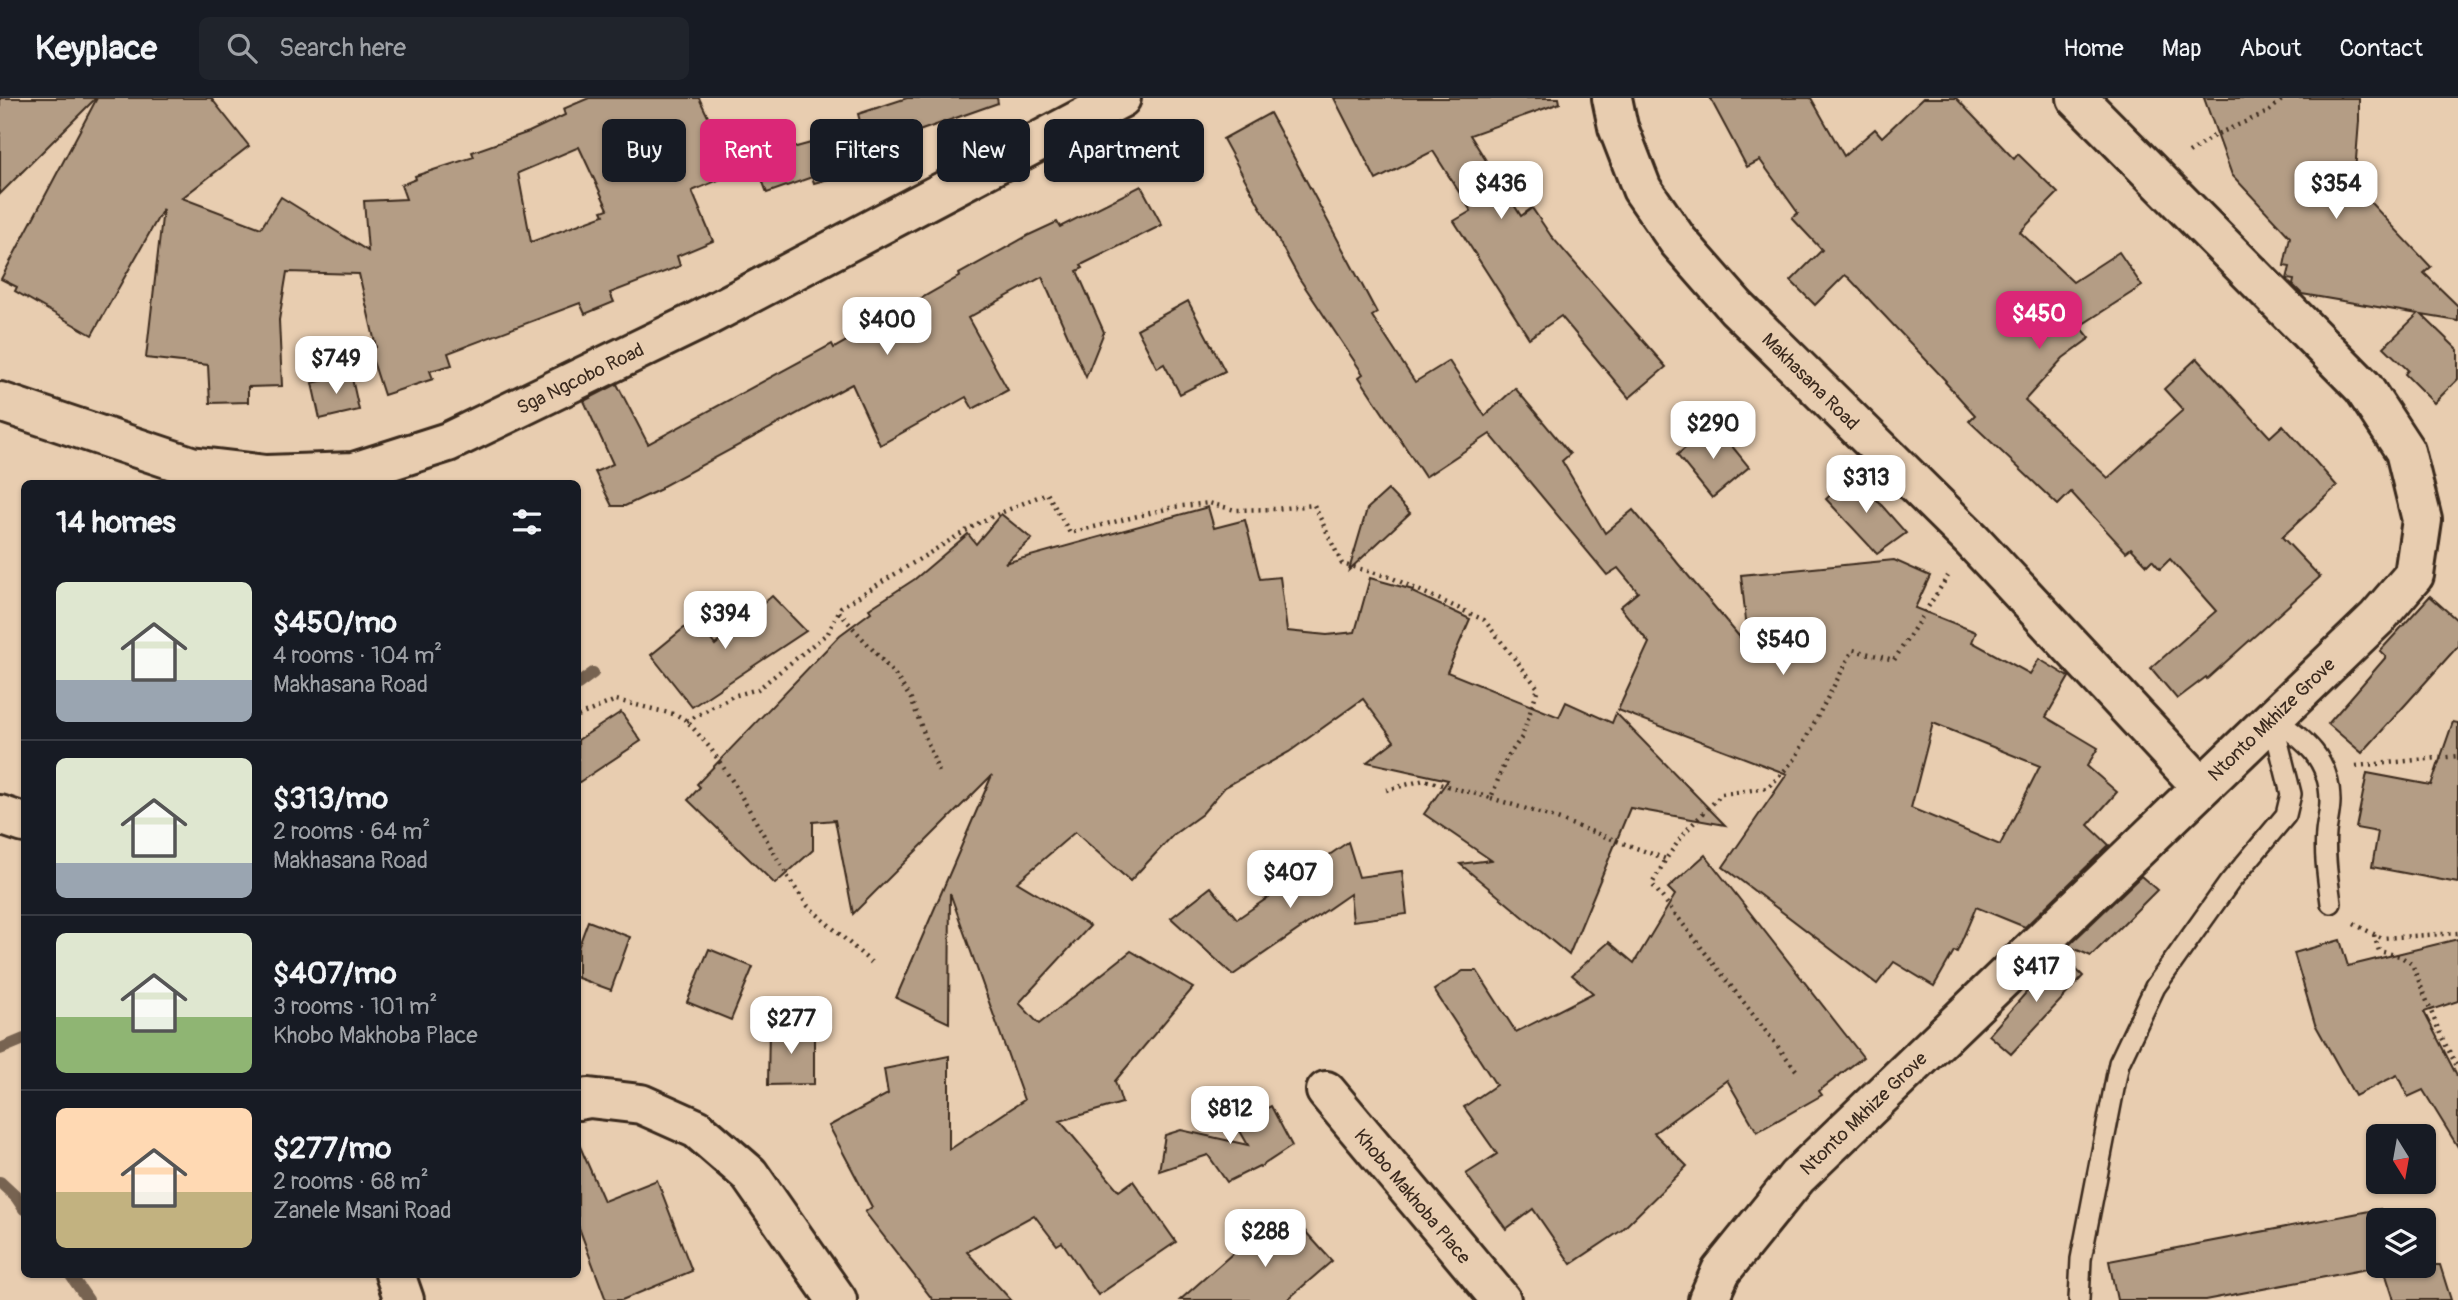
<!DOCTYPE html>
<meta charset="utf-8">
<style>
:root{--surface:#171b24;--page:#20242c;--text:#f1f3f6;--muted:#9ea1a6;--line:#363941;--accent:#db2777}
body{margin:0;font-family:Pangolin,sans-serif;background:var(--page);color:var(--text);height:100vh;display:flex;flex-direction:column;font-size:26px;white-space:nowrap}
*{box-sizing:border-box;margin:0}
p{font-size:23px;color:var(--muted)}
.icon{flex:none;width:38px;height:38px;fill:none;stroke:currentColor;stroke-width:2;stroke-linecap:round;stroke-linejoin:round}
.map{position:relative;flex:1;overflow:hidden}
.sheet{position:absolute;left:21px;top:382px;width:560px;height:798px;display:flex;flex-direction:column;background:var(--surface);border-radius:10px;box-shadow:0 2px 5px #0004}
.sheet>*{flex:none}
.top-card{position:absolute;left:602px;top:21px;width:665px;height:63px;display:flex;gap:14px}
.needle{width:46px;rotate:169deg}
.tools{position:absolute;left:2366px;top:1026px;display:grid;gap:14px}
.tools a{display:grid;place-items:center;width:70px;height:70px;border-radius:10px;background:var(--surface);box-shadow:0 2px 5px #0004;font-size:35px}
.price{position:absolute;translate:-50% -60px;padding:0 16px;border-radius:14px;background:#fff;color:#222;font-size:23px;line-height:46px;filter:drop-shadow(0 2px 4px #0008)}
.price::after{content:'';position:absolute;left:50%;top:42px;width:21px;height:16px;margin-left:-10px;background:inherit;clip-path:polygon(0 0,100% 0,50% 100%)}
.price.selected{background:var(--accent);color:#fff}
ul{padding:0;list-style:none}
li{display:flex;align-items:center;gap:21px;height:175px;padding:0 35px}
li+li{border-top:2px solid var(--line)}
li span{display:grid;place-items:center;flex:none;width:196px;height:140px;border-radius:10px;color:#555}
li>.icon{margin-inline-start:auto}
span .icon{width:84px;height:84px;fill:#fffc;stroke-width:1}
li b{font-size:30px}
h2{display:flex;justify-content:space-between;align-items:center;height:84px;padding:0 35px;font-size:30px}
.chip{padding:0 24px;border-radius:10px;background:var(--surface);box-shadow:0 2px 5px #0004;font-size:24px;line-height:63px}
.chip.selected{background:var(--accent);color:#fff}
header{display:flex;align-items:center;gap:42px;box-sizing:border-box;height:98px;padding:0 35px;background:var(--surface);border-bottom:2px solid var(--line)}
header strong{font-size:33px}
nav{display:flex;gap:38px;margin-inline-start:auto;font-size:24px}
.search{width:490px;height:63px;background:var(--page);display:flex;align-items:center;gap:18px;box-sizing:border-box;padding:0 24px;border-radius:10px;color:var(--muted);font-size:26px}
.map>svg:first-child{display:block}
.lines{fill:none;stroke-linecap:round;stroke-linejoin:round}
.stream{stroke:#776351;stroke-width:12}
.building{fill:#b49d85;stroke:#3b2a1e;stroke-width:2;fill-rule:evenodd}
.lane-casing{stroke:#3b2a1e;stroke-width:24}
.street-casing{stroke:#3b2a1e;stroke-width:44}
.path{stroke:#3b2a1e;stroke-width:4.5;stroke-dasharray:2 5;stroke-linecap:butt}
.lane{stroke:#e8cdb0;stroke-width:19}
.street{stroke:#e8cdb0;stroke-width:38}
.labels{text-anchor:middle;stroke-width:7;stroke-linejoin:round;paint-order:stroke}
.street-label{font-size:19px;fill:#3b2a1e;stroke:#e8cdb0}
</style>
<header>
<strong>Keyplace</strong>
<div class="search"><svg class="icon" aria-label="search" viewBox="0 0 24 24"><circle cx="10" cy="10" r="6"/><path d="M15 15l6 6"/></svg>Search here</div>
<nav><a>Home</a><a>Map</a><a>About</a><a>Contact</a></nav>
</header>
<div class="map">
<svg width="2458" height="1202" viewBox="0 0 2458 1202">
<rect width="100%" height="100%" fill="#e8cdb0"/>
<filter id="ink" filterUnits="userSpaceOnUse"><feTurbulence type="fractalNoise" baseFrequency=".0143" numOctaves="2"/><feDisplacementMap in="SourceGraphic" scale="14" xChannelSelector="R" yChannelSelector="G"/><feConvolveMatrix kernelMatrix="1 2 1 2 8 2 1 2 1" color-interpolation-filters="sRGB"/></filter>
<g filter="url(#ink)">
<g class="lines">
<g class="stream">
<polyline points="578,586 593,575"/>
<polyline points="0,951 24,941"/>
<polyline points="0,1084 16,1099 24,1111"/>
<polyline points="70,1176 88,1202"/>
</g>
</g>
<g class="building">
<polygon points="0,0 96,0 0,96"/>
<path d="M97 0H211L249 48 182 100 261 130 281 99 368 153 364 103 406 101 401 87 416 81 415 78 474 59 472 54 529 34 565 17 563 11 589 0H699L735 75 692 93 713 143 677 158 680 168 610 195 614 204 585 216 580 205 448 255 452 267 430 273 433 281 384 297 369 251 376 249 359 176 287 174 279 222 282 288 248 289V304L210 305 208 267 146 260 163 111 92 237 15 193 17 189 1 181ZM579 49 608 111 602 113 604 117 531 144 518 75Z"/>
<polygon points="907,0 997,0 998,5 902,39 903,43 900,44 901,47 847,66 850,75 814,85 812,79 767,95 753,57 787,45 789,51 862,31 858,16"/>
<polygon points="1334,0 1559,0 1560,5 1470,37 1521,118 1532,110 1551,138 1666,269 1629,300 1561,218 1529,240 1454,123 1471,113 1433,53 1376,82"/>
<polygon points="1710,0 1811,0 1844,58 1875,31 1882,39 1923,0 1956,0 2014,61 2018,56 2058,95 2020,134 2073,184 2119,154 2142,188 2080,228 2090,240 2063,260 2025,302 2108,380 2183,312 2164,291 2197,260 2270,339 2283,327 2337,388 2282,439 2320,479 2207,581 2206,579 2177,601 2151,570 2216,513 2170,461 2160,471 2152,462 2147,467 2131,450 2126,454 2071,394 2058,407 1969,323 1975,317 1945,284 1946,283 1849,180 1845,177 1815,207 1791,183 1822,152 1792,120 1798,115 1760,62 1747,69"/>
<polygon points="2204,0 2359,0 2359,23 2354,87 2431,169 2424,175 2458,208 2458,223 2422,217 2458,252 2458,281 2434,305 2405,276 2408,272 2384,249 2418,216 2302,196 2293,187 2294,182 2287,181 2290,169 2284,168 2290,139 2232,77"/>
<path d="M1270 15 1377 215 1372 218 1415 284 1449 263 1485 318 1515 290 1570 356 1562 363 1605 435 1633 412 1749 550 1741 477 1894 462 1930 478 1915 510 1976 534 1972 544 2030 576 2039 561 2069 579 2046 619 2098 650 2087 668 2117 694 2088 727 2109 747 2025 829 1976 809 1957 854 1954 853 1934 888 1894 864 1877 886 1723 769 1787 676 1618 612 1649 545 1620 509 1638 494 1618 470 1607 477 1490 336 1425 379 1359 279 1363 276 1299 180 1223 41ZM1933 625 2040 668 2000 747 1911 710Z"/>
<polygon points="1141,88 1162,127 1081,167 1083,170 1077,173 1104,234 1086,279 1042,179 968,220 1008,292 973,311 966,299 880,347 852,286 661,389 661,391 625,408 612,408 595,374 613,366 584,303 617,286 648,346 832,246 834,250 960,178 959,176 1029,137 1057,124 1060,129"/>
<polygon points="1188,203 1225,273 1180,296 1164,266 1157,270 1137,231"/>
<polygon points="351,276 359,312 320,321 312,285"/>
<polygon points="1714,326 1749,369 1712,400 1677,357"/>
<polygon points="1854,376 1906,435 1877,456 1826,401"/>
<polygon points="1388,392 1410,415 1349,472 1367,411"/>
<polygon points="1208,409 1214,430 1245,422 1260,481 1280,479 1287,533 1327,537 1355,534 1370,480 1413,492 1412,494 1470,521 1447,574 1559,619 1566,604 1612,625 1616,615 1725,727 1630,710 1569,857 1460,766 1491,762 1424,716 1448,682 1367,664 1394,643 1363,601 1289,654 1225,689 1202,716 1173,737 1130,783 1075,734 1017,784 1090,828 1019,905 1039,926 1131,853 1193,890 1115,983 1122,1005 1060,1023 1119,1093 1133,1083 1176,1144 1098,1197 1062,1144 1057,1147 1034,1117 967,1154 1011,1202 933,1202 865,1114 872,1109 829,1028 888,996 884,971 949,958 949,1052 1024,1002 950,795 949,925 896,900 992,677 853,816 835,722 813,724 813,752 775,786 688,702 700,689 697,686 840,537 871,514 869,511 915,481 968,436 976,446 1001,416 1032,441 1005,465"/>
<polygon points="772,498 806,533 692,609 651,557 695,521 715,547"/>
<polygon points="2430,498 2458,523 2458,548 2362,655 2328,626 2386,559 2380,553"/>
<polygon points="621,614 641,643 578,685 578,642"/>
<polygon points="2453,624 2458,625 2458,785 2372,769 2378,734 2356,730 2367,675 2431,687"/>
<polygon points="1348,744 1359,779 1402,773 1407,816 1353,823 1350,796 1233,877 1171,820 1211,789 1237,821"/>
<polygon points="1705,757 1863,959 1819,993 1822,997 1757,1034 1727,982 1654,1035 1687,1068 1622,1132 1571,1166 1533,1111 1506,1131 1466,1076 1497,1056 1464,1009 1496,987 1434,892 1463,873 1477,873 1516,934 1593,895 1572,877 1609,844 1634,865 1675,797 1668,790"/>
<polygon points="2141,778 2157,792 2091,858 2068,848"/>
<polygon points="588,823 630,839 611,892 578,880 578,850"/>
<polygon points="2458,841 2458,903 2424,914 2458,980 2458,1049 2423,992 2408,999 2397,977 2355,998 2315,926 2294,855 2340,842 2348,868"/>
<polygon points="709,851 753,869 731,922 687,904"/>
<polygon points="2060,856 2083,878 2011,956 1989,937"/>
<polygon points="769,929 814,930 814,986 768,987"/>
<polygon points="1271,1008 1292,1048 1260,1069 1259,1068 1227,1084 1208,1057 1159,1073 1165,1037 1181,1032 1248,1047 1236,1026"/>
<polygon points="578,1044 604,1103 657,1082 692,1173 622,1202 606,1202 578,1127"/>
<polygon points="2380,1111 2382,1122 2378,1122 2378,1167 2440,1167 2451,1202 2394,1202 2383,1168 2205,1202 2117,1202 2109,1163"/>
<polygon points="1295,1122 1332,1163 1287,1202 1180,1202 1258,1133 1269,1146"/>
</g>
<g class="lines">
<g class="lane-casing">
<g id="lane">
<path d="M2272 620C2305 641 2330 661 2330 703 2330 714 2327 724 2326 735 2324 758 2328 782 2331 805"/>
<polyline points="2079,1202 2081,1161 2119,965 2155,889 2229,785 2286,717 2291,696 2272,620"/>
</g>
</g>
<g class="street-casing">
<g id="street">
<polyline points="1612,0 1618,29 1642,91 1678,143 1736,209 1972,442 2201,688"/>
<polyline points="0,304 191,368 266,377 354,374 448,344 696,224 1121,0"/>
<polyline points="0,717 24,725"/>
<polyline points="1326,993 1501,1202"/>
<polyline points="578,1002 589,1000 641,1006 697,1031 749,1076 837,1202"/>
<polyline points="395,1176 404,1202"/>
<polyline points="1708,1202 1721,1173 1797,1079 2377,520 2414,477 2422,422 2405,353 2363,289 2077,0"/>
</g>
</g>
<g class="path">
<polyline points="2189,55 2215,37 2268,14 2284,0"/>
<polyline points="839,514 896,578 911,601 939,675"/>
<polyline points="578,618 616,602 677,617 687,623 711,651 733,684 791,784 808,808 874,867"/>
<polyline points="687,623 733,598 758,591 828,535 841,509 982,423 1047,395 1070,435 1174,409 1209,405 1235,412 1275,411 1314,407 1342,466 1390,479 1484,522 1538,590 1522,639 1506,661 1491,700 1424,682 1383,693"/>
<polyline points="2356,668 2458,658"/>
<polyline points="1491,700 1552,719 1666,761"/>
<polyline points="2354,826 2382,840 2458,835"/>
<polyline points="2374,837 2379,853 2400,858 2412,866 2441,938 2458,970"/>
<polyline points="1796,972 1652,786 1666,761 1685,734 1722,696 1768,690 1795,661 1853,552 1894,562 1948,478"/>
</g>
<use href="#lane" class="lane"/>
<use href="#street" class="street"/>
</g>
</g>
<g class="labels">
<g class="street-label">
<text transform="translate(580 280) rotate(-26)" y="7">Sga Ngcobo Road</text>
<text transform="translate(1811 283) rotate(45)" y="7">Makhasana Road</text>
<text transform="translate(2271 621) rotate(-44)" y="7">Ntonto Mkhize Grove</text>
<text transform="translate(1863 1015) rotate(-44)" y="7">Ntonto Mkhize Grove</text>
<text transform="translate(1413 1098) rotate(50)" y="7">Khobo Makhoba Place</text>
</g>
</g>
</svg>
<div class="tools">
<a><svg class="needle" viewBox="-14 -14 28 28"><path d="M0-13l5 13h-10z" fill="#e53935"/><path d="M0 13l5-13h-10z" fill="#9ea1a6"/></svg></a>
<a><svg class="icon" aria-label="layers" viewBox="0 0 24 24"><path d="M12 4l9 5-9 5-9-5zM3 14l9 5 9-5"/></svg></a>
</div>
<b class="price" style="left:1501px;top:123px">$436</b>
<b class="price" style="left:2336px;top:123px">$354</b>
<b class="price selected" style="left:2039px;top:253px">$450</b>
<b class="price" style="left:887px;top:259px">$400</b>
<b class="price" style="left:336px;top:298px">$749</b>
<b class="price" style="left:1713px;top:363px">$290</b>
<b class="price" style="left:1866px;top:417px">$313</b>
<b class="price" style="left:725px;top:553px">$394</b>
<b class="price" style="left:1783px;top:579px">$540</b>
<b class="price" style="left:1290px;top:812px">$407</b>
<b class="price" style="left:2036px;top:906px">$417</b>
<b class="price" style="left:791px;top:958px">$277</b>
<b class="price" style="left:1230px;top:1048px">$812</b>
<b class="price" style="left:1265px;top:1171px">$288</b>
<div class="top-card">
<a class="chip">Buy</a>
<a class="chip selected">Rent</a>
<a class="chip">Filters</a>
<a class="chip">New</a>
<a class="chip">Apartment</a>
</div>
<section class="sheet">
<h2>14 homes<svg class="icon" aria-label="filters" viewBox="0 0 24 24"><path d="M4 7h16M4 17h16"/><circle cx="9" cy="7" r="2"/><circle cx="15" cy="17" r="2"/></svg></h2>
<ul>
<li><span style="background:linear-gradient(#dfe7d0 70%,#9aa5b1 0)"><svg class="icon" aria-label="home" viewBox="0 0 24 24"><path d="M3 11l9-7 9 7M6 9v11h12V9"/></svg></span><div><b>$450/mo</b><p>4 rooms · 104 m²</p><p>Makhasana Road</p></div></li>
<li><span style="background:linear-gradient(#dfe7d0 75%,#9aa5b1 0)"><svg class="icon" aria-label="home" viewBox="0 0 24 24"><path d="M3 11l9-7 9 7M6 9v11h12V9"/></svg></span><div><b>$313/mo</b><p>2 rooms · 64 m²</p><p>Makhasana Road</p></div></li>
<li><span style="background:linear-gradient(#dfe7d0 60%,#8fb573 0)"><svg class="icon" aria-label="home" viewBox="0 0 24 24"><path d="M3 11l9-7 9 7M6 9v11h12V9"/></svg></span><div><b>$407/mo</b><p>3 rooms · 101 m²</p><p>Khobo Makhoba Place</p></div></li>
<li><span style="background:linear-gradient(#ffd9b3 60%,#c2b280 0)"><svg class="icon" aria-label="home" viewBox="0 0 24 24"><path d="M3 11l9-7 9 7M6 9v11h12V9"/></svg></span><div><b>$277/mo</b><p>2 rooms · 68 m²</p><p>Zanele Msani Road</p></div></li>
</ul>
</section>
</div>
